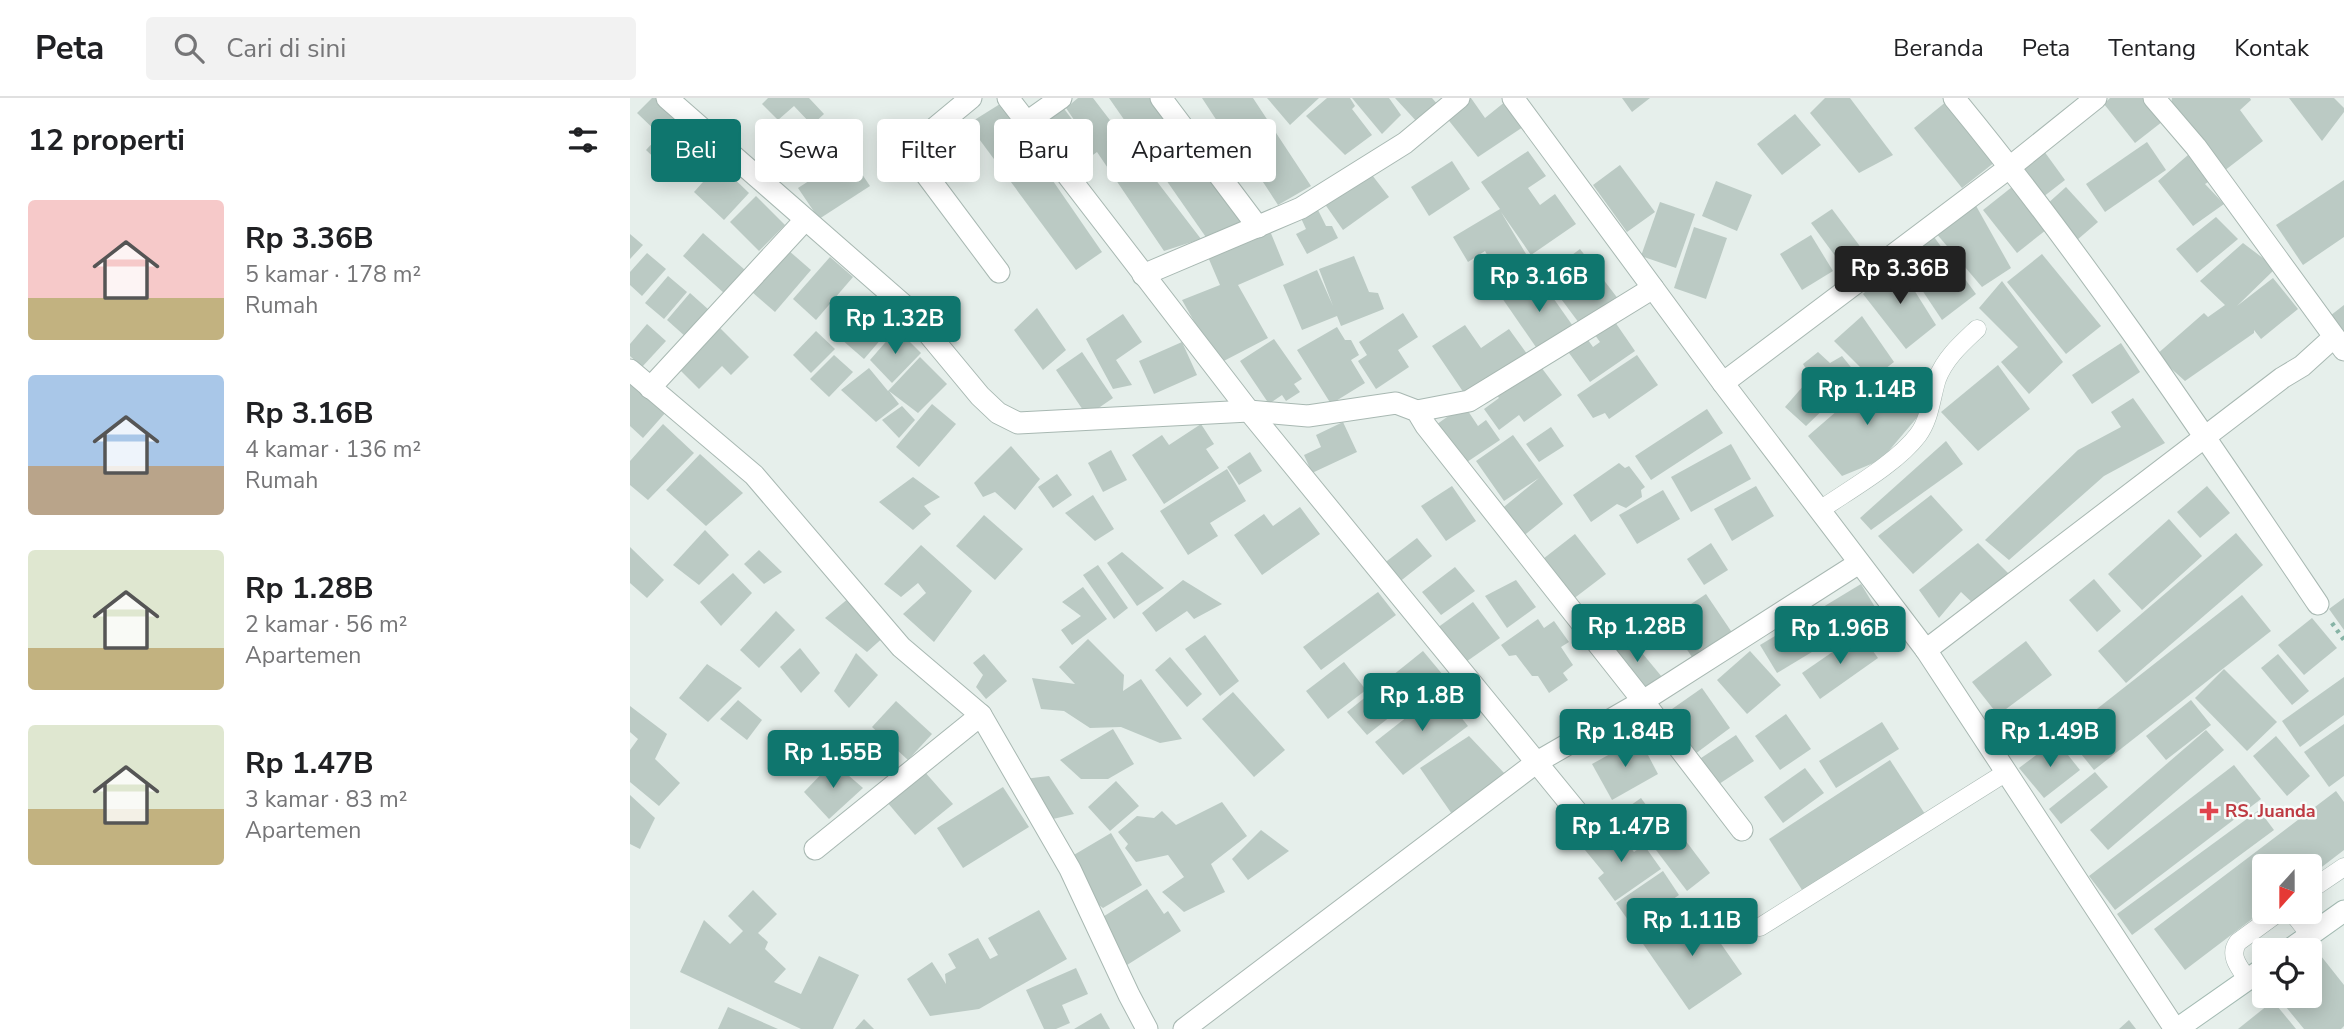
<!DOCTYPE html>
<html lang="id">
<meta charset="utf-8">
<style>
:root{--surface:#fff;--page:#f2f2f2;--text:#202124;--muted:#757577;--line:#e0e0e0;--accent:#0f766e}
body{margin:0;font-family:"Nunito Sans",sans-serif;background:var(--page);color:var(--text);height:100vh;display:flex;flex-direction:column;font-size:26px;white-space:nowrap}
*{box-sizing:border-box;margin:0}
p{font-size:23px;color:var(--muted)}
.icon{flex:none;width:38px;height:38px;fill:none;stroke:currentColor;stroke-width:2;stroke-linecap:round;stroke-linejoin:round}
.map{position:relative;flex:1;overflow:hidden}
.drawer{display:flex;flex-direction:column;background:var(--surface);width:630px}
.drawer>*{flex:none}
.hud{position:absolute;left:21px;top:21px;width:665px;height:63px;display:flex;gap:14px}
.needle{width:46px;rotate:201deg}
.fabs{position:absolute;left:1622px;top:756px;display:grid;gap:14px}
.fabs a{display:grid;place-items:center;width:70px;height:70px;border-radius:7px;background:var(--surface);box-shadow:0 4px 18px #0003;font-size:35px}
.price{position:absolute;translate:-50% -60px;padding:0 16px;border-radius:7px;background:var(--accent);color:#fff;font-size:23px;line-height:46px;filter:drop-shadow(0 2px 4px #0008)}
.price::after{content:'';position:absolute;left:50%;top:42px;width:21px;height:16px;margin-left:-10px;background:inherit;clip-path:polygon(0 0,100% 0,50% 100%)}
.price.current{background:#222;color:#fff}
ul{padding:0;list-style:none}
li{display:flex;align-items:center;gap:21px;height:175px;padding:0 28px}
li span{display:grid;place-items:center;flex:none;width:196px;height:140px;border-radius:7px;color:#555}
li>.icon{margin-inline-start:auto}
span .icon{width:84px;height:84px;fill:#fffc;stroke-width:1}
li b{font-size:30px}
h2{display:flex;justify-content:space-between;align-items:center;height:84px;padding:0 28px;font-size:30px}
.pill{padding:0 24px;border-radius:7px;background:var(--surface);box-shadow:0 4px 18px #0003;font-size:24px;line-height:63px}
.pill.current{background:var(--accent);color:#fff}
header{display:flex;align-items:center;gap:42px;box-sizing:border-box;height:98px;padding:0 35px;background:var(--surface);border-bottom:2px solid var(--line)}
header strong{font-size:33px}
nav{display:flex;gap:38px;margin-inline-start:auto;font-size:24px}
.search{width:490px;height:63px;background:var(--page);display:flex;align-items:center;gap:18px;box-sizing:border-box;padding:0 24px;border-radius:7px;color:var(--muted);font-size:26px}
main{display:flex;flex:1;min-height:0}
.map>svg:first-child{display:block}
.building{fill:#bbcac4}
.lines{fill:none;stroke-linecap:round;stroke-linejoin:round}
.lane-casing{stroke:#a8b8b2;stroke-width:19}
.street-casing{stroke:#a8b8b2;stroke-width:23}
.secondary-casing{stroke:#a4bbb3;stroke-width:23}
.path{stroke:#86b3a5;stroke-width:4.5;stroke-dasharray:3.5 5;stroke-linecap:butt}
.lane{stroke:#fff;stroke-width:18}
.street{stroke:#fff;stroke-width:21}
.secondary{stroke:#fff;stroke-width:21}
.health-dot{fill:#e0444e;stroke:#f7fbf9;stroke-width:2.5}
.labels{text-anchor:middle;stroke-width:5;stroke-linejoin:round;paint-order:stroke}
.health-label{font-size:18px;font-weight:bold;fill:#be3a42;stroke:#f7fbf9;text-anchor:start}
</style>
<header>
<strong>Peta</strong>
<div class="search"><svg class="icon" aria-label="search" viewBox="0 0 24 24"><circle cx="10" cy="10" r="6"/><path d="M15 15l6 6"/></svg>Cari di sini</div>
<nav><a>Beranda</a><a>Peta</a><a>Tentang</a><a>Kontak</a></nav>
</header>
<main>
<section class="drawer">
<h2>12 properti<svg class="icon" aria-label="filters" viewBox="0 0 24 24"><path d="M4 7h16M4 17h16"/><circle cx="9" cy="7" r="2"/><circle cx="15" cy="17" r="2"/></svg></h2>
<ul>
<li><span style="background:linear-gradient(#f6c9c9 70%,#c2b280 0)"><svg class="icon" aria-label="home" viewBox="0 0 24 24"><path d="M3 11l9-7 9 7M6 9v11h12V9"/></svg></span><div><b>Rp 3.36B</b><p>5 kamar · 178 m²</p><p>Rumah</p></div></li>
<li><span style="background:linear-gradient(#a9c7e8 65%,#b9a48a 0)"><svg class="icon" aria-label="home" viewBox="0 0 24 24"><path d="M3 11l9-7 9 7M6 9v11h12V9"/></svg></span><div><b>Rp 3.16B</b><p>4 kamar · 136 m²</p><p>Rumah</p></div></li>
<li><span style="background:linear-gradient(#dfe7d0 70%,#c2b280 0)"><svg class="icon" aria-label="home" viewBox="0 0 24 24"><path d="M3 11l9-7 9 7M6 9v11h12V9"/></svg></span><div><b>Rp 1.28B</b><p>2 kamar · 56 m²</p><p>Apartemen</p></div></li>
<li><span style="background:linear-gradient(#dfe7d0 60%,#c2b280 0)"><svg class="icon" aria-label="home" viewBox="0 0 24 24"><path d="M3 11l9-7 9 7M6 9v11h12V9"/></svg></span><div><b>Rp 1.47B</b><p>3 kamar · 83 m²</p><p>Apartemen</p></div></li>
</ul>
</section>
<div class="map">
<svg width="1714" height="931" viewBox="0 0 1714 931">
<rect width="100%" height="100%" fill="#e6efeb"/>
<g class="building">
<polygon points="22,0 28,0 68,38 36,71 16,52 30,37 7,15"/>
<polygon points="138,0 179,0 194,16 182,27 164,8 148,22 132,6"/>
<polygon points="448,0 463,0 571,141 534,153 467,54 453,64 417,17 432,8 459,44 436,10"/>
<polygon points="479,0 525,0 613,124 580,145"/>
<polygon points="572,0 623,0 681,88 648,107 595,26 589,26"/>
<polygon points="637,0 689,0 660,27"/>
<polygon points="697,0 720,0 725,8 722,11 742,37 715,57 676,18"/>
<polygon points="722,0 759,0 771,17 752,36"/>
<polygon points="765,0 802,0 808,7 788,25"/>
<polygon points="833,0 841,0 855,20 876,3 893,29 848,59 812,14"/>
<polygon points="992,0 1020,0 1002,14"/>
<polygon points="1195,0 1220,0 1263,57 1229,75 1180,15"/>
<polygon points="1480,0 1521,0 1537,20 1505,45 1474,6"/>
<polygon points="1542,0 1620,0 1621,2 1610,12 1633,43 1594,73 1540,13"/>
<polygon points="1659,0 1704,0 1714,10 1714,14 1692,43"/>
<polygon points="1317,3 1365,64 1332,90 1284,30"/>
<polygon points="370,6 472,154 446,172 338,26"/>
<polygon points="1165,16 1191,47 1152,77 1127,46"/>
<polygon points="1517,44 1536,72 1475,114 1456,86"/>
<polygon points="1411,49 1435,82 1413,99 1387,70"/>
<polygon points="898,53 916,78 898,90 910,107 925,96 946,126 901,157 871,114 899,161 869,178 855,153 838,164 823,139 870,111 851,84"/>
<polygon points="219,57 240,88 189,121 168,90"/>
<polygon points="1558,57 1583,81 1575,86 1594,106 1563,128 1528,83"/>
<polygon points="822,63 840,91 799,118 781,89"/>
<polygon points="89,66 119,95 94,122 64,94"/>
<polygon points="990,67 1025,114 997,134 963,87"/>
<polygon points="739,73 759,99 713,132 692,102"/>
<polygon points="1714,82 1714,139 1673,167 1646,127"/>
<polygon points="1086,83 1122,97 1107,133 1072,118"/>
<polygon points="1382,89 1416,132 1387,155 1353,112"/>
<polygon points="1436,89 1468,124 1447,142 1416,107"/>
<polygon points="126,98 155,127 129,153 100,124"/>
<polygon points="1030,104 1065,116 1046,170 1011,158"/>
<polygon points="685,106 696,128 702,128 708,140 677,156 666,136 676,131 670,118"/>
<polygon points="1345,106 1381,170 1352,189 1305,134"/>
<polygon points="1202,111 1232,151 1211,166 1181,125"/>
<polygon points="1586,119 1608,141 1567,175 1546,151"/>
<polygon points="1064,129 1097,140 1076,201 1044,190"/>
<polygon points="640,133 654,167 608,187 638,240 588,266 552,202 590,187 578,159"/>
<polygon points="73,135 115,172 95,196 53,158"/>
<polygon points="0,136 13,147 0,161"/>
<polygon points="1181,137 1203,173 1172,192 1150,156"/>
<polygon points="1304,139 1346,196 1312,222 1272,162"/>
<polygon points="1613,145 1646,170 1607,208 1643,180 1668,211 1631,241 1624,232 1624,235 1555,283 1526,257 1574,215 1578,219 1595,207 1570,183"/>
<polygon points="950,151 989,202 952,229 914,178"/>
<polygon points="158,152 181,172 145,214 122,194"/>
<polygon points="17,155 36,171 12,198 0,187 0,174"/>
<polygon points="1412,156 1471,228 1436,256 1377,184"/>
<polygon points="724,158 739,194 748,195 754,211 711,228 707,218 672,232 653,187 687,172 703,208 689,171"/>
<polygon points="200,159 223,179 186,222 163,201"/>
<polygon points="1266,163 1306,227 1276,251 1233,196"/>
<polygon points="907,177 945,231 910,255 872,200"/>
<polygon points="38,178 57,194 34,221 15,205"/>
<polygon points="1372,183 1433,264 1399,296 1371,264 1388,249 1349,210"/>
<polygon points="60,195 79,212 56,239 37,222"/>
<polygon points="247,198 271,218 234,261 211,241"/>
<polygon points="1714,207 1714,244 1696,221"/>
<polygon points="407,210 436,252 413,272 384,232"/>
<polygon points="773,215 788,239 768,252 779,269 746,291 728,263 737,257 729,244"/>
<polygon points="493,216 512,244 486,262 502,287 483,291 456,241"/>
<polygon points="1232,218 1264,264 1242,281 1204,243"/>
<polygon points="985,224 1005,253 960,284 934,248 953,235 963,249 970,244 965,237"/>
<polygon points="17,226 36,243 12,269 0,258 0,246"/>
<polygon points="835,227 851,250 879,231 900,260 838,301 802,248"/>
<polygon points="707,229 715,242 721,242 729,257 721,262 735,285 701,306 667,252"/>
<polygon points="90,230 119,259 101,277 92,268 69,291 49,271"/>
<polygon points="267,231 291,255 262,285 240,262"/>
<polygon points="186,233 205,251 181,275 163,257"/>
<polygon points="644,241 672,281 664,286 670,294 656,303 652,297 639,306 610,263"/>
<polygon points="552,244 567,277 524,296 509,263"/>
<polygon points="1491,245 1510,274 1462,306 1442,277"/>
<polygon points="452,254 483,300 457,318 426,272"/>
<polygon points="1188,254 1200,265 1212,258 1228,278 1176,328 1155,309 1181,279 1173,266"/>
<polygon points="204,257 223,274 199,299 180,281"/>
<polygon points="1007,257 1028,287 979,321 975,315 963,320 947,297"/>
<polygon points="290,259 317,286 288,315 259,293 269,306 246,324 211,292 239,270 258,293"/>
<polygon points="1368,267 1400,311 1348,353 1311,314"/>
<polygon points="911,269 932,297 894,324 889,317 869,332 854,311 869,300 863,292"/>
<polygon points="1281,283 1296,309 1251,362 1212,378 1178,338 1238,286 1250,301"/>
<polygon points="0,286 36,314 13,340 0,328"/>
<polygon points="1503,300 1535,345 1474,378 1379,462 1355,442 1448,352 1491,329 1481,314"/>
<polygon points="302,306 326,326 289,369 266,349"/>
<polygon points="834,307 848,328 856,322 870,342 831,368 803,329"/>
<polygon points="272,308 285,322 269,340 252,322"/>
<polygon points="1077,311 1093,335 1021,382 1005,358"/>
<polygon points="713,324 727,354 682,375 674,357 691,349 686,337"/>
<polygon points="33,326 64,355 18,402 0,387 0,363"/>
<polygon points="571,326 584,346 576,351 589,370 534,406 502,357 532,337 539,347"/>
<polygon points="921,329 934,348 909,364 896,346"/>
<polygon points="883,337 933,406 891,440 869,413 909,380 874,403 846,363"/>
<polygon points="1316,343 1333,366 1241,432 1230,420"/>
<polygon points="1101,346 1121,381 1061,414 1041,379"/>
<polygon points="381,348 410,381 385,412 365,394 353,399 344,385"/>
<polygon points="481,352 497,382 473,394 458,365"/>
<polygon points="620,354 632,373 609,387 597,369"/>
<polygon points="70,356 113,395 76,428 36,392"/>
<polygon points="989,365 995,370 999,368 1015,389 1011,392 1012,399 996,410 987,406 961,424 943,397"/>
<polygon points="597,371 616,403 580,425 588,438 558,457 530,413"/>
<polygon points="427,376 442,397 423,410 408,389"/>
<polygon points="283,379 310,399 294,408 301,416 283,432 249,404"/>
<polygon points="822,388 846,423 816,443 791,408"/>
<polygon points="1126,388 1144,418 1102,443 1084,411"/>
<polygon points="1577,388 1600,415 1570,440 1547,414"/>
<polygon points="1033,392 1050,421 1007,446 989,417"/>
<polygon points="463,397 484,431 465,443 435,415"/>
<polygon points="1301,397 1333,432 1283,476 1248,438"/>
<polygon points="670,409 690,436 632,477 604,437 634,416 643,428"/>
<polygon points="354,417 393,451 365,482 326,448"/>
<polygon points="1539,421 1572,458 1512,512 1478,476"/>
<polygon points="75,432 99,457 69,487 43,467"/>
<polygon points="1606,435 1633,467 1496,585 1468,553"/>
<polygon points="945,436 976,476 934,508 904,468"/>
<polygon points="787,440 802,458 768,485 753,466"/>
<polygon points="1081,445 1098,472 1074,487 1057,461"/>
<polygon points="1348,445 1379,476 1346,508 1331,494 1309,520 1289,492"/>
<polygon points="291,447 342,493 304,544 273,516 296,495 288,485 271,499 254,486"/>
<polygon points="0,449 34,482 17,500 0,485"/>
<polygon points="129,452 152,474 134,486 114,466"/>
<polygon points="492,454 534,490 507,508 477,465"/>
<polygon points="468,467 498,510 484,521 453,477"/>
<polygon points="825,469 845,493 811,517 792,494"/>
<polygon points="103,475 122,495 91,528 70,504"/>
<polygon points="1464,481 1491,513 1467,534 1439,502"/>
<polygon points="553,482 592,506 564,521 557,513 526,534 512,515"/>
<polygon points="886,482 906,509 877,530 855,498"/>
<polygon points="1231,486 1248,514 1147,575 1130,547"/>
<polygon points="453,489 477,521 442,547 431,532 451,518 432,504"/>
<polygon points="748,494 766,517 691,572 673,549"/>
<polygon points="1076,496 1103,536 1064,562 1037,522"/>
<polygon points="1612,497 1641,533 1464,672 1435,636"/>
<polygon points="219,500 256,537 237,554 195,520"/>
<polygon points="1714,500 1714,532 1699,511"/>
<polygon points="843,504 870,540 833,566 807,530"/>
<polygon points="146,513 165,532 129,570 110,552"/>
<polygon points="1682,520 1707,550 1674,577 1648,547"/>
<polygon points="908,521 914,530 924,523 939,544 931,549 943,567 933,575 938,582 919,595 908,578 902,578 886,557 879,558 871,547"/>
<polygon points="1230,535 1248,560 1190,601 1172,575"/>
<polygon points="575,537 609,583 590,598 555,551"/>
<polygon points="998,538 1032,579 1016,593 982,552"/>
<polygon points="458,541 494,577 493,593 511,581 552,641 530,645 491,629 460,630 434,613 411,611 402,580 445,586 429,569"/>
<polygon points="1396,543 1422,577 1368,617 1342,584"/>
<polygon points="170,550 190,575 171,595 150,569"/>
<polygon points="793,553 813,577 737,637 717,614"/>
<polygon points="1120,553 1151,587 1117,616 1087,582"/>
<polygon points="226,555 248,577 219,610 204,593"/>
<polygon points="354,556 377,583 356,601 346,589 353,577 343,565"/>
<polygon points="1648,556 1679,593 1662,607 1631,570"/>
<polygon points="540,559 572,596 557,609 525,572"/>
<polygon points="714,564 736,592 698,621 676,593"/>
<polygon points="77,566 112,590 78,624 49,600"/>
<polygon points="1594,571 1647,624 1617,653 1565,600"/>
<polygon points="1714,579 1714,617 1670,649 1652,623"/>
<polygon points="1072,590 1100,630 1061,659 1032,618"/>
<polygon points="810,593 838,628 773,677 745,644"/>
<polygon points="603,594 655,652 624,679 572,621"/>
<polygon points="108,602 132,622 117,642 90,621"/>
<polygon points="1561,602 1581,627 1536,662 1516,638"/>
<polygon points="266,603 302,636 278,662 242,629"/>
<polygon points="0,608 37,636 25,661 50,685 29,708 0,684 0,652 8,641 0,634"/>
<polygon points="1156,616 1181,651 1150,672 1125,638"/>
<polygon points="1252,624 1269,651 1206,690 1189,663"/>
<polygon points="1714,626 1714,678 1699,689 1674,654"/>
<polygon points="483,631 504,666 478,681 451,681 430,662"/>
<polygon points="1576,632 1594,652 1478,752 1460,732"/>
<polygon points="1106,637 1124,663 1086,688 1068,662"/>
<polygon points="839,638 876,677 824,719 790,670"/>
<polygon points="1646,638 1680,678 1657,698 1623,658"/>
<polygon points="1009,640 1028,676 982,702 962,666"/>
<polygon points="1426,642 1450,672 1414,700 1389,670"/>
<polygon points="1260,662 1295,716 1174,795 1139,741"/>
<polygon points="203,664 233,690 199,721 174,694"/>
<polygon points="1604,667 1631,701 1485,812 1459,778"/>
<polygon points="1175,670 1194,695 1153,725 1134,699"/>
<polygon points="294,673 323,706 285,737 257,704"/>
<polygon points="1465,674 1478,689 1431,726 1419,711"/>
<polygon points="419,678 444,716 423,721 394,681"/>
<polygon points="486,683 509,708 480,733 458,709"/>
<polygon points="373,689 399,729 333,770 307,730"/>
<polygon points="1706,693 1714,704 1714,752 1680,778 1680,768 1634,768 1634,812 1555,872 1524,831"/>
<polygon points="0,697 25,720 10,751 0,746"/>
<polygon points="1011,700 1030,726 1006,743 987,717"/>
<polygon points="592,704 617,738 581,766 595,794 554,814 532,794 554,779 538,757 506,764 495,750 498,746 488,734 507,718 524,720 532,713 546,727"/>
<polygon points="1629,712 1644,732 1502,837 1487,816"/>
<polygon points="983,728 1004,754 1014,747 1031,771 985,803 968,780 974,775 955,752"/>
<polygon points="1046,730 1080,775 1057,793 1023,748"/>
<polygon points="631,732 659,753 618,782 602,761"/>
<polygon points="481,735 512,787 473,810 459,800 437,761"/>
<polygon points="1033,773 1049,797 1003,829 986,805"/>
<polygon points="517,791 534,816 538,813 551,833 497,867 468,822"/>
<polygon points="123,792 147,816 128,835 138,844 135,851 156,871 144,884 171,896 189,858 229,877 203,931 171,931 50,874 74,822 100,846 113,833 98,818"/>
<polygon points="1064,807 1112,876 1059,912 1011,843"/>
<polygon points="409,812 437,861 349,911 300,918 277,881 302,864 316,886 315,876 326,870 318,856 348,840 360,861 368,857 358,840"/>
<polygon points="1691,858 1714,887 1714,928 1711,931 1674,931 1647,898 1680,898 1680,867"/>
<polygon points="446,870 458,896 432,907 440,925 426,931 414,931 396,892"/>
<polygon points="1643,903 1666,931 1608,931"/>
<polygon points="98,909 148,931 88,931"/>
<polygon points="471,915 480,931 444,931"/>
<polygon points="234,921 244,931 225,931"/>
<polygon points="1499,922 1506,931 1489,931"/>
</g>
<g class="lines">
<g class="lane-casing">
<g id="lane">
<path d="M1190 412C1219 392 1267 365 1288 337 1300 321 1301 300 1307 281 1315 260 1331 246 1347 231"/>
<polyline points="1680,792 1714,769"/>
<polyline points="1662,814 1680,837"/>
<polyline points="1130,829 1375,675"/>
<path d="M1618 882C1610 870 1598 858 1608 844L1649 814"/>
</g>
</g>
<g class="street-casing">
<g id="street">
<polyline points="37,0 277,210 350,298 368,315 388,325 619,313 678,318 766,305 787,313 796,328 1013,603 1112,732"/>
<polyline points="341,0 289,43 287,54 289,67 369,174"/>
<polyline points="378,0 619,313 965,736"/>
<polyline points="531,0 628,129"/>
<polyline points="883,0 1093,285 1296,552 1545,931"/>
<path d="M1324 0C1455 159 1572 334 1688 506"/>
<polyline points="1524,0 1566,49 1714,252"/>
<polyline points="397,24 431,0"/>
<polyline points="513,177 671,110 775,45 829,0"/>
<polyline points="0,272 124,377 271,549 351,617 440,771 499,897 517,931"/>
<polyline points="1093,285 1380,69 1466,0"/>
<polyline points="20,290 175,122"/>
<polyline points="787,313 839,303 1023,190"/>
<polyline points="1296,552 1652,280 1672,268 1704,239"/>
<polyline points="185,751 351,617"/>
<polyline points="554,931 907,664 1013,603 1229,465"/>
</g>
</g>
<g class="secondary-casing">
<g id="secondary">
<polyline points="1659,852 1714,813"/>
<polyline points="1547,931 1634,870"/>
</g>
</g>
<polyline class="path" points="1702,525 1714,542"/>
<use href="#lane" class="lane"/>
<use href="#street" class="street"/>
<use href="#secondary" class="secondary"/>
</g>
<path class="health-dot" d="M1575.5 702.5h7v7h7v7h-7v7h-7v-7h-7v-7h7z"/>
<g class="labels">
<g class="health-label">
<text x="1595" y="719">RS. Juanda</text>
</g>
</g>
</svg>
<div class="fabs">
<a><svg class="needle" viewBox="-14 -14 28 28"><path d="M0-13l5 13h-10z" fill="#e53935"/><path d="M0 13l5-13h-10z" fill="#757577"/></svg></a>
<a><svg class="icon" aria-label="locate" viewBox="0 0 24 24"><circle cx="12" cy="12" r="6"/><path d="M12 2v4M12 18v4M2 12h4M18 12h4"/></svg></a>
</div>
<b class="price current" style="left:1270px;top:208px">Rp 3.36B</b>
<b class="price" style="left:909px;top:216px">Rp 3.16B</b>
<b class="price" style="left:265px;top:258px">Rp 1.32B</b>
<b class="price" style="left:1237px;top:329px">Rp 1.14B</b>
<b class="price" style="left:1007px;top:566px">Rp 1.28B</b>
<b class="price" style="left:1210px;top:568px">Rp 1.96B</b>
<b class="price" style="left:792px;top:635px">Rp 1.8B</b>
<b class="price" style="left:995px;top:671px">Rp 1.84B</b>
<b class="price" style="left:1420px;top:671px">Rp 1.49B</b>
<b class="price" style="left:203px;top:692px">Rp 1.55B</b>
<b class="price" style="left:991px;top:766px">Rp 1.47B</b>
<b class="price" style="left:1062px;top:860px">Rp 1.11B</b>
<div class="hud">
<a class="pill current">Beli</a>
<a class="pill">Sewa</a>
<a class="pill">Filter</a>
<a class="pill">Baru</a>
<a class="pill">Apartemen</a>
</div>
</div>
</main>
